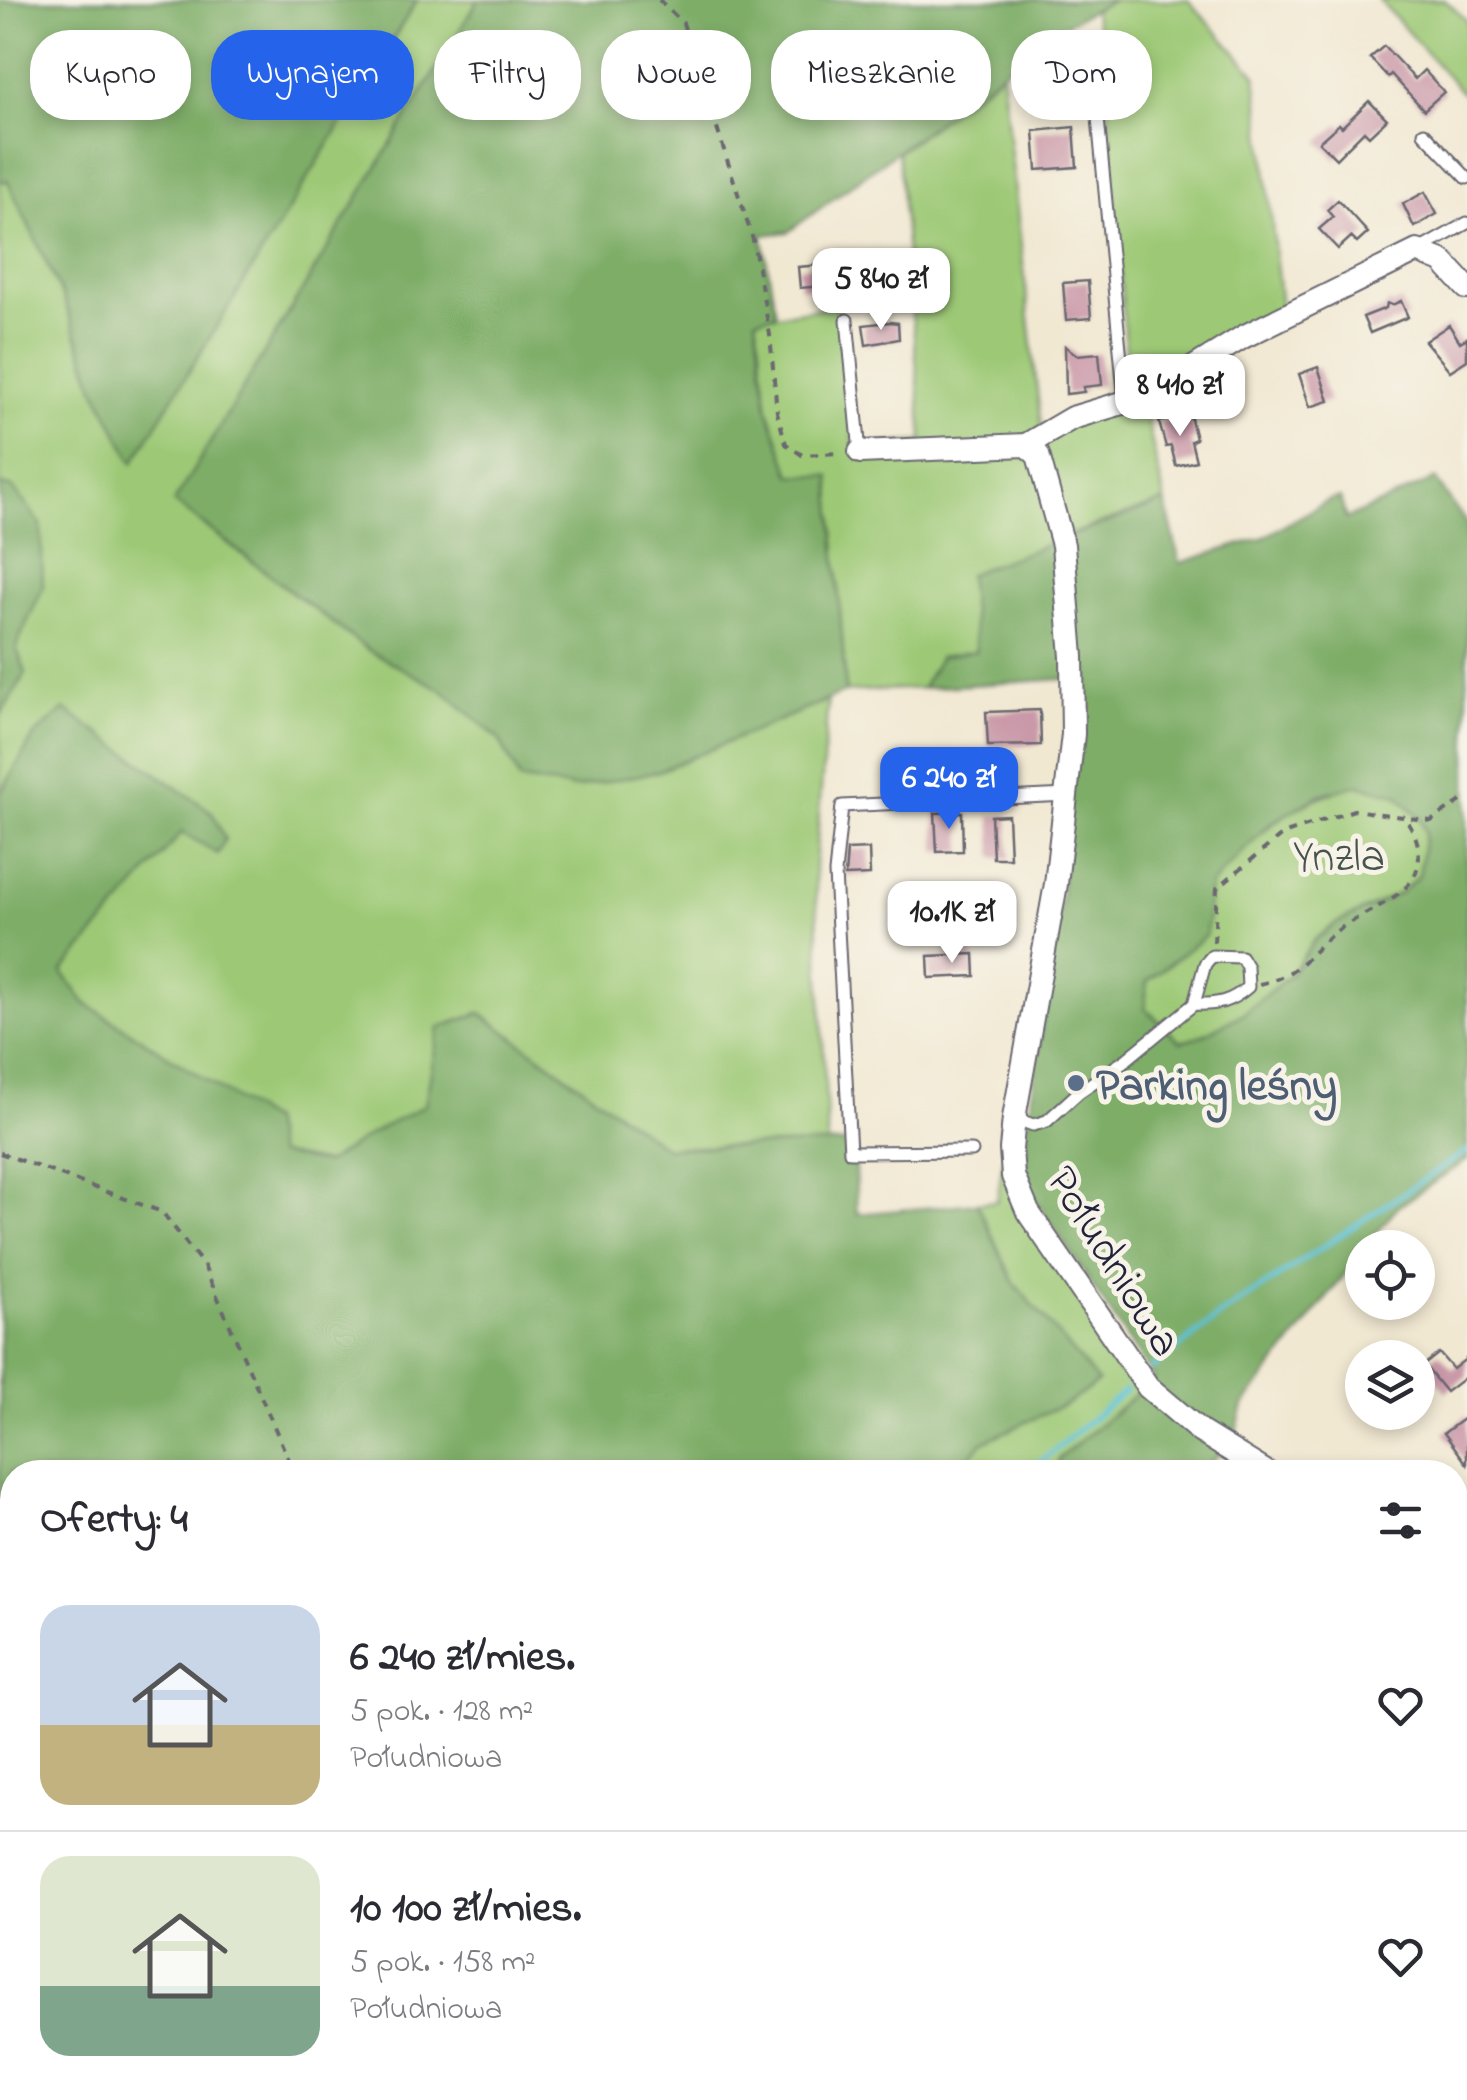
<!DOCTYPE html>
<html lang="pl">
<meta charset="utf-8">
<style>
:root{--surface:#fff;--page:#f7f7f7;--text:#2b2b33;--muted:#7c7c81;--line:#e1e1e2;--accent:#2563eb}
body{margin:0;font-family:"Indie Flower",sans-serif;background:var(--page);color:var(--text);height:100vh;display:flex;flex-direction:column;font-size:38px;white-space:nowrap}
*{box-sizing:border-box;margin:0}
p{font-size:32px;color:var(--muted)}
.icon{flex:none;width:55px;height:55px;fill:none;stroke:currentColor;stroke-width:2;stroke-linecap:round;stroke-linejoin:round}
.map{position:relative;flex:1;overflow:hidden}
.side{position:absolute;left:0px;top:1460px;width:1468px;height:640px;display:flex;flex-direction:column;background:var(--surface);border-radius:40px 40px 0 0;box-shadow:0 5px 15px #0003}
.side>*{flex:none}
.banner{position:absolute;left:30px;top:30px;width:1408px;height:90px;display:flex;gap:20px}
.tools{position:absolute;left:1345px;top:1230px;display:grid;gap:20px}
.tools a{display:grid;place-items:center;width:90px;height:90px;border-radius:50%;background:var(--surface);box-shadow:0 5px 15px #0003;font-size:50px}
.price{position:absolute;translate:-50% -85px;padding:0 22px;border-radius:20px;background:#fff;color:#222;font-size:32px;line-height:65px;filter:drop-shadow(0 2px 5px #0008)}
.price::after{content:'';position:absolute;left:50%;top:60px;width:30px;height:22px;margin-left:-15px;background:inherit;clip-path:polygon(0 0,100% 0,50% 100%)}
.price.active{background:var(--accent);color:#fff}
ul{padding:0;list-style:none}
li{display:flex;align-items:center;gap:30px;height:250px;padding:0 40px}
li+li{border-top:2px solid var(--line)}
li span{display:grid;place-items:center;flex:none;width:280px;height:200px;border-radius:30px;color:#555}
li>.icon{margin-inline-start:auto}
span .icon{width:120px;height:120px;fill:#fffc;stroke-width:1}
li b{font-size:42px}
h2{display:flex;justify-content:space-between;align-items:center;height:120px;padding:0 40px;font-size:42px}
.pill{padding:0 35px;border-radius:40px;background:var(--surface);box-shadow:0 5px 15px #0003;font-size:35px;line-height:90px}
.pill.active{background:var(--accent);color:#fff}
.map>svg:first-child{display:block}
.green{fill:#9dc976;stroke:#607658;stroke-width:2.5}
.forest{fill:#7ead67;stroke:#506851;stroke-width:2.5;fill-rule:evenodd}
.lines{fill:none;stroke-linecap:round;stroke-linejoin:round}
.stream{stroke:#5bc2d8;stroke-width:5}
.building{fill:#ca99a9}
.lane-casing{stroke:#6a6770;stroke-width:15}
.street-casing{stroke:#6a6770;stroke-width:26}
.path{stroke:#6a6770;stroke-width:4;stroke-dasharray:8 8;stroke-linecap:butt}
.lane{stroke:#fff;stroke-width:11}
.street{stroke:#fff;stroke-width:22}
.service-dot{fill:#5c6f8a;stroke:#f7f3e8;stroke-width:4}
.labels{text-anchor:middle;stroke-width:10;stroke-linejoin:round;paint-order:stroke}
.park-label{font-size:45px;fill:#47544d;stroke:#f7f3e8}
.service-label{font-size:45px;font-weight:bold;fill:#4e5e75;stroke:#f7f3e8;text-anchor:start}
.street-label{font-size:45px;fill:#22223b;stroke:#f7f3e8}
</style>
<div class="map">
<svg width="1467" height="2100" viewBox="0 0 1467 2100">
<rect width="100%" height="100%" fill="#f7f3e8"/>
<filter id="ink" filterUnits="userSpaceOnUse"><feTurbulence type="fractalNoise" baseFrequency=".01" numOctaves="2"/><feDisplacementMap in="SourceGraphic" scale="20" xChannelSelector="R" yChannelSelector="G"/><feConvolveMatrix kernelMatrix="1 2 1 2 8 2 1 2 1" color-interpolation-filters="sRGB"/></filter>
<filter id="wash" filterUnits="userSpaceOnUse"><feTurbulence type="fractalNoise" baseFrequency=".0048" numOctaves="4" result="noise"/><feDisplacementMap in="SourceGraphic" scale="40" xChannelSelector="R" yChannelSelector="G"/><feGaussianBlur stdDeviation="2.25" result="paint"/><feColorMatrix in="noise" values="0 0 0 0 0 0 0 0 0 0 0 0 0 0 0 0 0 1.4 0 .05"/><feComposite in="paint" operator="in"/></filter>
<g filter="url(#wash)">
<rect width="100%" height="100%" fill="#f1e8d2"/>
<g class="green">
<polygon points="417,0 478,0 175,503 368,650 442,689 499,739 520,780 659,771 828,700 815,867 828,1145 666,1148 480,1013 439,1028 426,1105 374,1132 326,1163 277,1154 270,1121 85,1003 62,972 182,832 218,853 34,736 0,794 0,716 25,673 15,647 43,587 13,488 0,485 0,182 7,180 63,297 95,388 133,462"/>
<polygon points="1114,0 1188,0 1256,75 1281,308 1129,394 1104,52 1093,10"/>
<polygon points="1379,0 1445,0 1467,21 1467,98"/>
<polygon points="1002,73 1041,426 1144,407 1165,501 1071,534 976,652 940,657 922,688 846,692 830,476 791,475 768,410 756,318 837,306 854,445 923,441 898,152"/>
<path d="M1358 785 1396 794 1419 817 1425 832 1419 876 1400 893 1335 924 1314 940 1291 974 1244 1013 1203 1035 1180 1042 1145 1008 1147 982 1163 968 1208 910 1210 885C1261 832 1283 804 1358 785Z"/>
<polygon points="1003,1161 1140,1391 1060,1458 1055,1472 955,1472 983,1442 1070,1402 1098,1382 1014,1283 977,1203 997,1201"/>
<polygon points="416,2088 684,2088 680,2100 411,2100"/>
</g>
<g class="forest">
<polygon points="0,0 417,0 133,463 95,388 63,297 7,180 0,182"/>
<polygon points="478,0 1114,0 1057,28 973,95 788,232 762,235 776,314 756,319 768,410 791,475 830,476 846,692 659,771 576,788 520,780 499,739 442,690 368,650 174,502"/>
<path d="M1435 479 1467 524V1160L1396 1208 1366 1247 1362 1248V1252L1243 1406 1233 1442 1200 1472H1055L1060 1458 1154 1379 1029 1190 1023 1156 1061 897 1079 678 922 688 940 657 976 651 968 574 1165 501 1180 563 1262 538 1330 500 1340 498 1346 519ZM1358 785 1396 794 1419 817 1425 832 1419 876 1400 893 1335 924 1314 941 1291 974 1244 1013 1203 1035 1180 1042 1145 1008 1147 982 1206 935 1210 885 1270 824 1319 795Z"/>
<polygon points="0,485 13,488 41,524 43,587 16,647 26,673 0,716"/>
<polygon points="64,709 212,812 225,839 218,854 182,832 62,972 85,1003 270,1121 277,1154 326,1163 374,1132 425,1105 439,1028 480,1013 666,1148 854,1143 857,1214 977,1203 1014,1283 1098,1382 1070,1402 983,1442 955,1472 12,1472 12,1923 0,1927 0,794 34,736"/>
</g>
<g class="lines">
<g class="stream">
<polyline points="1151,1369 1222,1314 1467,1151"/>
<polyline points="1029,1472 1126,1390"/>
<polyline points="558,2100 562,2088"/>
</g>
</g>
<g id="blocks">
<g class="building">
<polygon points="1384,46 1415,79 1424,70 1444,92 1424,110 1391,74 1388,77 1370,58"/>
<polygon points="1080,64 1082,89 1050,92 1048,67"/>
<polygon points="1369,101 1387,119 1369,136 1364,131 1336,159 1319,142 1339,124 1342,127"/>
<polygon points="1074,127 1077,167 1037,170 1034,131"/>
<polygon points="1425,192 1437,214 1414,227 1403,204"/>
<polygon points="1338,200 1368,233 1357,243 1351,237 1338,249 1319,229 1333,217 1327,210"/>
<polygon points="832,264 834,285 800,288 798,267"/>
<polygon points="1088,281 1091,318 1066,320 1063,283"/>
<polygon points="1401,301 1408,317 1370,333 1363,317 1386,308 1387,303 1392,305"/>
<polygon points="889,322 898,323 899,339 866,345 863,325"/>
<polygon points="1449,325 1460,342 1467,338 1467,360 1450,371 1425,341"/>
<polygon points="1065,346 1077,355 1099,353 1102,385 1083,387 1084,392 1066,394"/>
<polygon points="1318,367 1329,401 1310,407 1299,374"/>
<polygon points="1190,415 1196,439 1191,441 1196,461 1176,466 1171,446 1166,447 1159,422"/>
<polygon points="1040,710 1041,745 988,746 986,712"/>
<polygon points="962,812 963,851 937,852 935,813"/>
<polygon points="1008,815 1010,858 993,858 991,816"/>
<polygon points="869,849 870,875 845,876 847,850"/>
<polygon points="974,954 975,976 929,978 928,956"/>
<polygon points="1439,1353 1453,1369 1467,1358 1467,1376 1446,1392 1424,1365"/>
<polygon points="1467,1416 1467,1464 1444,1433"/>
</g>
</g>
</g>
<g filter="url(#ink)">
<use href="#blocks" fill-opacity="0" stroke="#6a6770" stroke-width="2.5"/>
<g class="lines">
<g class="lane-casing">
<g id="lane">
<polyline points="1098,118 1125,402"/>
<polyline points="1424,133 1467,178"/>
<polyline points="1419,250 1467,223"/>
<polyline points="847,320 860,452"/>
<path d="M1014 1118 1033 1125 1047 1121 1079 1092 1127 1059 1194 1004C1217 1005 1231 1002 1248 987L1247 967 1241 957 1212 956 1205 964 1194 1004"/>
<polyline points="972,1151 850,1152 835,873 842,806 1067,795"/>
<polyline points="199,2088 203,2100"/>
<polyline points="1131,2100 1132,2088"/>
</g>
</g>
<g class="street-casing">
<g id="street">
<polyline points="1026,445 1072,418 1149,395 1243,337 1417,251 1442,261 1467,288"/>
<polyline points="860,452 1026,445 1038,455 1063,545 1072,657 1073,734 1056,884 1014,1118 1011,1149 1013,1176 1028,1212 1148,1387 1201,1432 1266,1472"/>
<polyline points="1460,1505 1467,1527"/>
<polyline points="0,1937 12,1934"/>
<polyline points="1455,2015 1467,2019"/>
</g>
</g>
<g class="path">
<polyline points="659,0 683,23 753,240 770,335 777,412 786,444 802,455 840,453"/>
<polyline points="1214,942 1217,888 1283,834 1354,810 1431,821 1467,797"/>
<path d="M1259 984C1301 976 1309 950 1341 928 1360 915 1394 901 1408 885 1427 864 1419 833 1402 815"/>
<polyline points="0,1153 162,1212 204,1266 294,1472"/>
</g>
<use href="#lane" class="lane"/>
<use href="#street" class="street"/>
</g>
</g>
<circle class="service-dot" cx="1076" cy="1083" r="10"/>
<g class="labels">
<g class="park-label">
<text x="1339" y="870">Ynzla</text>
</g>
<g class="service-label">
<text x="1096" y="1099">Parking leśny</text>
</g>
<g class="street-label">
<text transform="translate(1116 1260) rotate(58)" y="16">Południowa</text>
</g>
</g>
</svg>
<div class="tools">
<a><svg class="icon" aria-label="locate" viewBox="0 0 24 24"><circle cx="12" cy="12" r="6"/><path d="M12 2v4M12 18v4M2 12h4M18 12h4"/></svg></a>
<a><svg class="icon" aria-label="layers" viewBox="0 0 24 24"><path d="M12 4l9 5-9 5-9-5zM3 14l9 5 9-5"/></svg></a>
</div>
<b class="price" style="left:881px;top:333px">5 840 zł</b>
<b class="price" style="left:1180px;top:439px">8 410 zł</b>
<b class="price active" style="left:949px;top:832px">6 240 zł</b>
<b class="price" style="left:952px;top:966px">10.1K zł</b>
<div class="banner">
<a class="pill">Kupno</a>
<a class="pill active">Wynajem</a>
<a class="pill">Filtry</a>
<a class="pill">Nowe</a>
<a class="pill">Mieszkanie</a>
<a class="pill">Dom</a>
</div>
<section class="side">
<h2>Oferty: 4<svg class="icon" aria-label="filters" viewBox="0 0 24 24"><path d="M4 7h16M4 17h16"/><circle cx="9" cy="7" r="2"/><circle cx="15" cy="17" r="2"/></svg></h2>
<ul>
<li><span style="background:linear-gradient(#c9d6e8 60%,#c2b280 0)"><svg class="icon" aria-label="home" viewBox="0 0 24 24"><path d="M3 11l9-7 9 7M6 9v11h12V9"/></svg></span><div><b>6 240 zł/mies.</b><p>5 pok. · 128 m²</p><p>Południowa</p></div><svg class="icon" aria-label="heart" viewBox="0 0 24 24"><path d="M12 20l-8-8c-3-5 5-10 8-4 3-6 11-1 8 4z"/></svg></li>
<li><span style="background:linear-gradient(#dfe7d0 65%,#7fa58c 0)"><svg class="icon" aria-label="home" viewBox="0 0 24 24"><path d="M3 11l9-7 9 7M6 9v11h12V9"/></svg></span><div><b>10 100 zł/mies.</b><p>5 pok. · 158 m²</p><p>Południowa</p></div><svg class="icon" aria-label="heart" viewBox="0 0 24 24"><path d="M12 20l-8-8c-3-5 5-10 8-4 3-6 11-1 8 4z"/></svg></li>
</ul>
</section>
</div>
